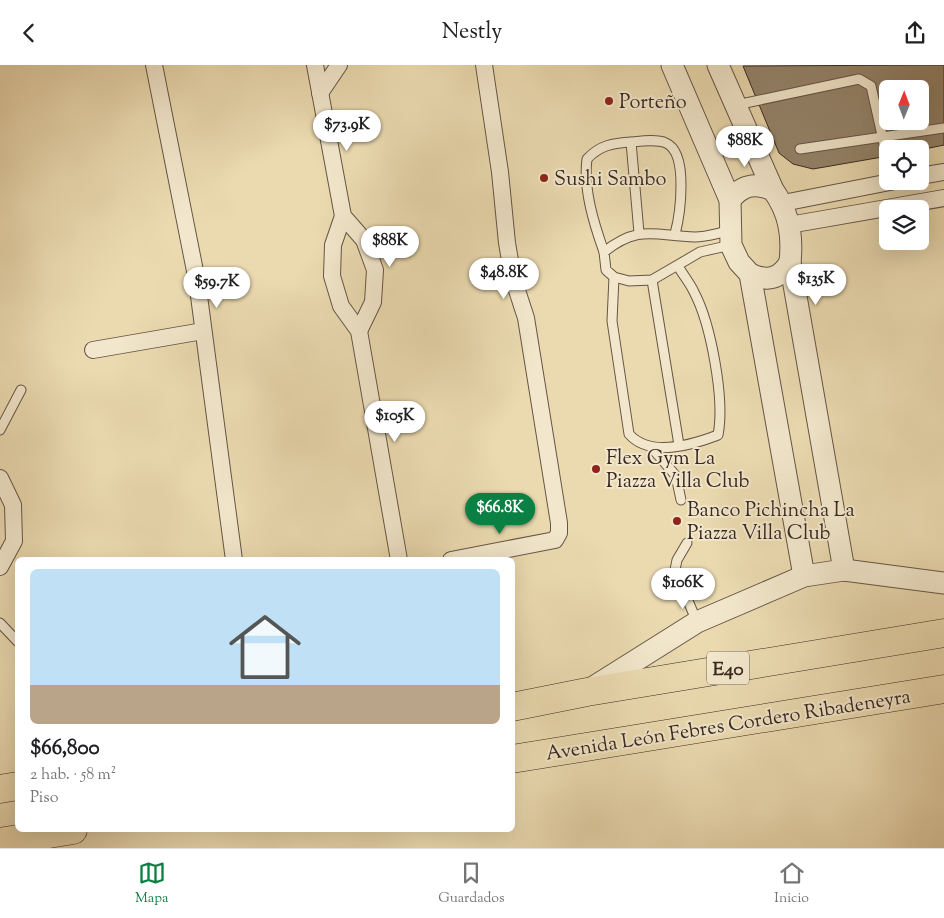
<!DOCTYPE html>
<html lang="es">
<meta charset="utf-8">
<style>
:root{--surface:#fff;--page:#f6f6f6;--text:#202124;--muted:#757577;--line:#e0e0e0;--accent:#0b8043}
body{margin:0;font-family:"Sorts Mill Goudy",serif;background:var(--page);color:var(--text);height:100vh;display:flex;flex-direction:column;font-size:19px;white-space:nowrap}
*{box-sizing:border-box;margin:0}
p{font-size:16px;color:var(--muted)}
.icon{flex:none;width:28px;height:28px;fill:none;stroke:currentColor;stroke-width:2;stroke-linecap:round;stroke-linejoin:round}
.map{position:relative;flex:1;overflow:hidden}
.side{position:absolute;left:15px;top:492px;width:500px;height:275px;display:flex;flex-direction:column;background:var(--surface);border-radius:8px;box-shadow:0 5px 20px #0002}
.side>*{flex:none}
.needle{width:32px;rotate:1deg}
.controls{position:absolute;left:879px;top:15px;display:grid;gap:10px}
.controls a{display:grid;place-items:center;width:50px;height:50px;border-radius:8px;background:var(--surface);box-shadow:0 5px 20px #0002;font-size:25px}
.price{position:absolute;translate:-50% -42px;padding:0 11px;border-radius:18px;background:#fff;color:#222;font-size:16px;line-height:32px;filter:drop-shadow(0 1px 2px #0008)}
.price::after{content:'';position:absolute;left:50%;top:30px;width:15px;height:11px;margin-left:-8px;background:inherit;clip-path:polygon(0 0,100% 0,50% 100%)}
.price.on{background:var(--accent);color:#fff}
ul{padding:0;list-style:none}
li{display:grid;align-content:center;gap:10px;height:265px;padding:0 15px}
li+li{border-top:1px solid var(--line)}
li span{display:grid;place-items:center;height:155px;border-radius:8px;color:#555}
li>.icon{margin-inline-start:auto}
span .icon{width:90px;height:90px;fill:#fffc;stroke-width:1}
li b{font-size:21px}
header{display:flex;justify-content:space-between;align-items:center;height:65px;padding:0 15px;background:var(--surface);font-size:22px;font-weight:600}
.tab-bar{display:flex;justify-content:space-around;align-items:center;height:70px;border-top:1px solid var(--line);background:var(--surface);font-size:14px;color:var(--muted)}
.tab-bar a{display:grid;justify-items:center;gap:2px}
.tab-bar .on{color:var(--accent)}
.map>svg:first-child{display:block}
.building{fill:#95856c;stroke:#382922;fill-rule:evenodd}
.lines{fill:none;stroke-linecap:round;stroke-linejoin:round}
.service-casing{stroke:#655546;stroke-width:11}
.minor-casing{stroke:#655546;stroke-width:18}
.tertiary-casing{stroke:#655546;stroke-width:23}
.trunk-casing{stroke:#382922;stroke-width:29}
.service{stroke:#f2e7cc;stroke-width:9}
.minor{stroke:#f2e7cc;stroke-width:16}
.tertiary{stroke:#f2e7cc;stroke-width:21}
.trunk{stroke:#ebdab0;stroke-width:28}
.poi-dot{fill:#8f2418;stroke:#f2e7cc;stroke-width:2}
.labels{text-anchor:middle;stroke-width:4;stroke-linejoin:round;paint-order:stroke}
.shield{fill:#f2e7cc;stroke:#706255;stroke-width:1}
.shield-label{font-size:19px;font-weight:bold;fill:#382922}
.poi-label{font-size:20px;fill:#382922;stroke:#f2e7cc;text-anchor:start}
.street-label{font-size:20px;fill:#382922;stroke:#f2e7cc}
</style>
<header><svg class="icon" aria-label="back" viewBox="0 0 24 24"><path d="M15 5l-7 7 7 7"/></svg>Nestly<svg class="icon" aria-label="share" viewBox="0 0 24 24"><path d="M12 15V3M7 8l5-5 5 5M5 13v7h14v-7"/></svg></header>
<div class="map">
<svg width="944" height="783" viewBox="0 0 944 783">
<rect width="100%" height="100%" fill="#ebdab0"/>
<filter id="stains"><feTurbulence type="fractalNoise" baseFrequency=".004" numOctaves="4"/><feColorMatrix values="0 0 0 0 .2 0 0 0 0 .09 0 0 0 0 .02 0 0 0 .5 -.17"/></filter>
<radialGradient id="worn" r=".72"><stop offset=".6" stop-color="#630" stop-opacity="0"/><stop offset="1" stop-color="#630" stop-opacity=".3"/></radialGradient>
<path class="building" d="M944 0V80L920 85 888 84V91L813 104 793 99 779 88 743 1ZM888 24H920V56H888Z"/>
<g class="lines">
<g class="service-casing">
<g id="service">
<polyline points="736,40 859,14 871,21 888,97"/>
<polyline points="631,77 639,168"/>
<polyline points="800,84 944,63"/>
<path d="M729 166C718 168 706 172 695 172 655 171 639 159 604 187L606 205 614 212 629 216 652 215 700 187 731 180"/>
<path d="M604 187C594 159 583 124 587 94 600 80 613 78 632 77 642 76 657 74 666 78 689 88 680 150 675 169"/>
<path d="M614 212 612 256 629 369C650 393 692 380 718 370 725 335 711 259 694 227 690 218 683 210 678 201"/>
<polyline points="652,215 679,380"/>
<polyline points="0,365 21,325"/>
<polyline points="652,383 676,411 681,435"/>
<polyline points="687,478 677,495 675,505 697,557"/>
<polyline points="0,558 18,577"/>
</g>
</g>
<g class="minor-casing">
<g id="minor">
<polyline points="154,0 197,216 234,495"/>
<polyline points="315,0 343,151 364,175 375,205 373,237 359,266"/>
<polyline points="320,28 339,0"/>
<polyline points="920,111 944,107"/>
<polyline points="783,138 895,116"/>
<polyline points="343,151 333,180 332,211 341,241 359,266 399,495"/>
<polyline points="789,160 944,133"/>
<polyline points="93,285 203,266"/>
<polyline points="0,413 13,440 14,476 0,502"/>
<polyline points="451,495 555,475 559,468 559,458 526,253 513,213 507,178 500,107 484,0"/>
</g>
</g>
<g class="tertiary-casing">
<g id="tertiary">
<polyline points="672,0 730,135 731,180 739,197 750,209 804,511"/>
<path d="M718 0 773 125C789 147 793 170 790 197L844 505"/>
<path d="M730 135C742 120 755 117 773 125"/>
<path d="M750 209C768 217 780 214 790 197"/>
<polyline points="592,623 697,557 804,511 844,505 944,518"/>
</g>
</g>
<g class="trunk-casing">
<g id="trunk">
<polyline points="512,642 587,627 944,568"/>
<polyline points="512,694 944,624"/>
<polyline points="0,724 18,721"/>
<polyline points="0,777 73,765"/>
</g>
</g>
<use href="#service" class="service"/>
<use href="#minor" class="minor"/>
<use href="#tertiary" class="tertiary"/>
<use href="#trunk" class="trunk"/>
</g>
<g class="poi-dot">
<circle cx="609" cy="36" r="5"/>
<circle cx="544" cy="113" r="5"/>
<circle cx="596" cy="404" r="5"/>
<circle cx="677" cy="456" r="5"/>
</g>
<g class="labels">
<rect class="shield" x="707" y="586.5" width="42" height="33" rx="4"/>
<g class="shield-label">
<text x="728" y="610">E40</text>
</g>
<g class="poi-label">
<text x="619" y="43">Porteño</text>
<text x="554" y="120">Sushi Sambo</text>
<text x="606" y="399">Flex Gym La<tspan x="606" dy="23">Piazza Villa Club</tspan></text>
<text x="687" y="451">Banco Pichincha La<tspan x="687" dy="23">Piazza Villa Club</tspan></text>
</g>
<g class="street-label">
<text transform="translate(728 659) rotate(-9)" y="7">Avenida León Febres Cordero Ribadeneyra</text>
</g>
</g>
<rect width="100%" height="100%" filter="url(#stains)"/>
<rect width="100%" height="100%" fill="url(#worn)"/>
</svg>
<div class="controls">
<a><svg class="needle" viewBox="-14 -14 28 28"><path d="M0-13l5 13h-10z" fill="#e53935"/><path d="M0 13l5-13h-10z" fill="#757577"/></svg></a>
<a><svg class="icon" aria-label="locate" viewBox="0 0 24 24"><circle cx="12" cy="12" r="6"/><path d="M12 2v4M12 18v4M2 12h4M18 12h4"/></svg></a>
<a><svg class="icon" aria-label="layers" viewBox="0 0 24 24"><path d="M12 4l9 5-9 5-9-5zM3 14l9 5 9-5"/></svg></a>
</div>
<b class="price" style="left:347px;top:87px">$73.9K</b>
<b class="price" style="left:745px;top:103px">$88K</b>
<b class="price" style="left:390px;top:203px">$88K</b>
<b class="price" style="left:504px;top:235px">$48.8K</b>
<b class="price" style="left:816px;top:241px">$135K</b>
<b class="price" style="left:217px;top:244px">$59.7K</b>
<b class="price" style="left:395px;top:378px">$105K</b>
<b class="price on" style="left:500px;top:470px">$66.8K</b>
<b class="price" style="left:683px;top:545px">$106K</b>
<section class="side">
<ul>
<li><span style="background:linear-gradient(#bfe0f5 75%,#b9a48a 0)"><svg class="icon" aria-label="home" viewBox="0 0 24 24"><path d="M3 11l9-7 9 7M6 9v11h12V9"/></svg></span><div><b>$66,800</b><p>2 hab. · 58 m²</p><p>Piso</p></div></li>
</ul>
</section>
</div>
<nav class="tab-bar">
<a class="on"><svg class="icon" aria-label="map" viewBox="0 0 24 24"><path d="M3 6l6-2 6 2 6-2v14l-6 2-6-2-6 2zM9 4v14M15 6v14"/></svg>Mapa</a>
<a><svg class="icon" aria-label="saved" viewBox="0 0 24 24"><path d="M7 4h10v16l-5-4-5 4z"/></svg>Guardados</a>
<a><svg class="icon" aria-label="home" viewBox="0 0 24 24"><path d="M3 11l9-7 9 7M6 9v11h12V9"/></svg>Inicio</a>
</nav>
